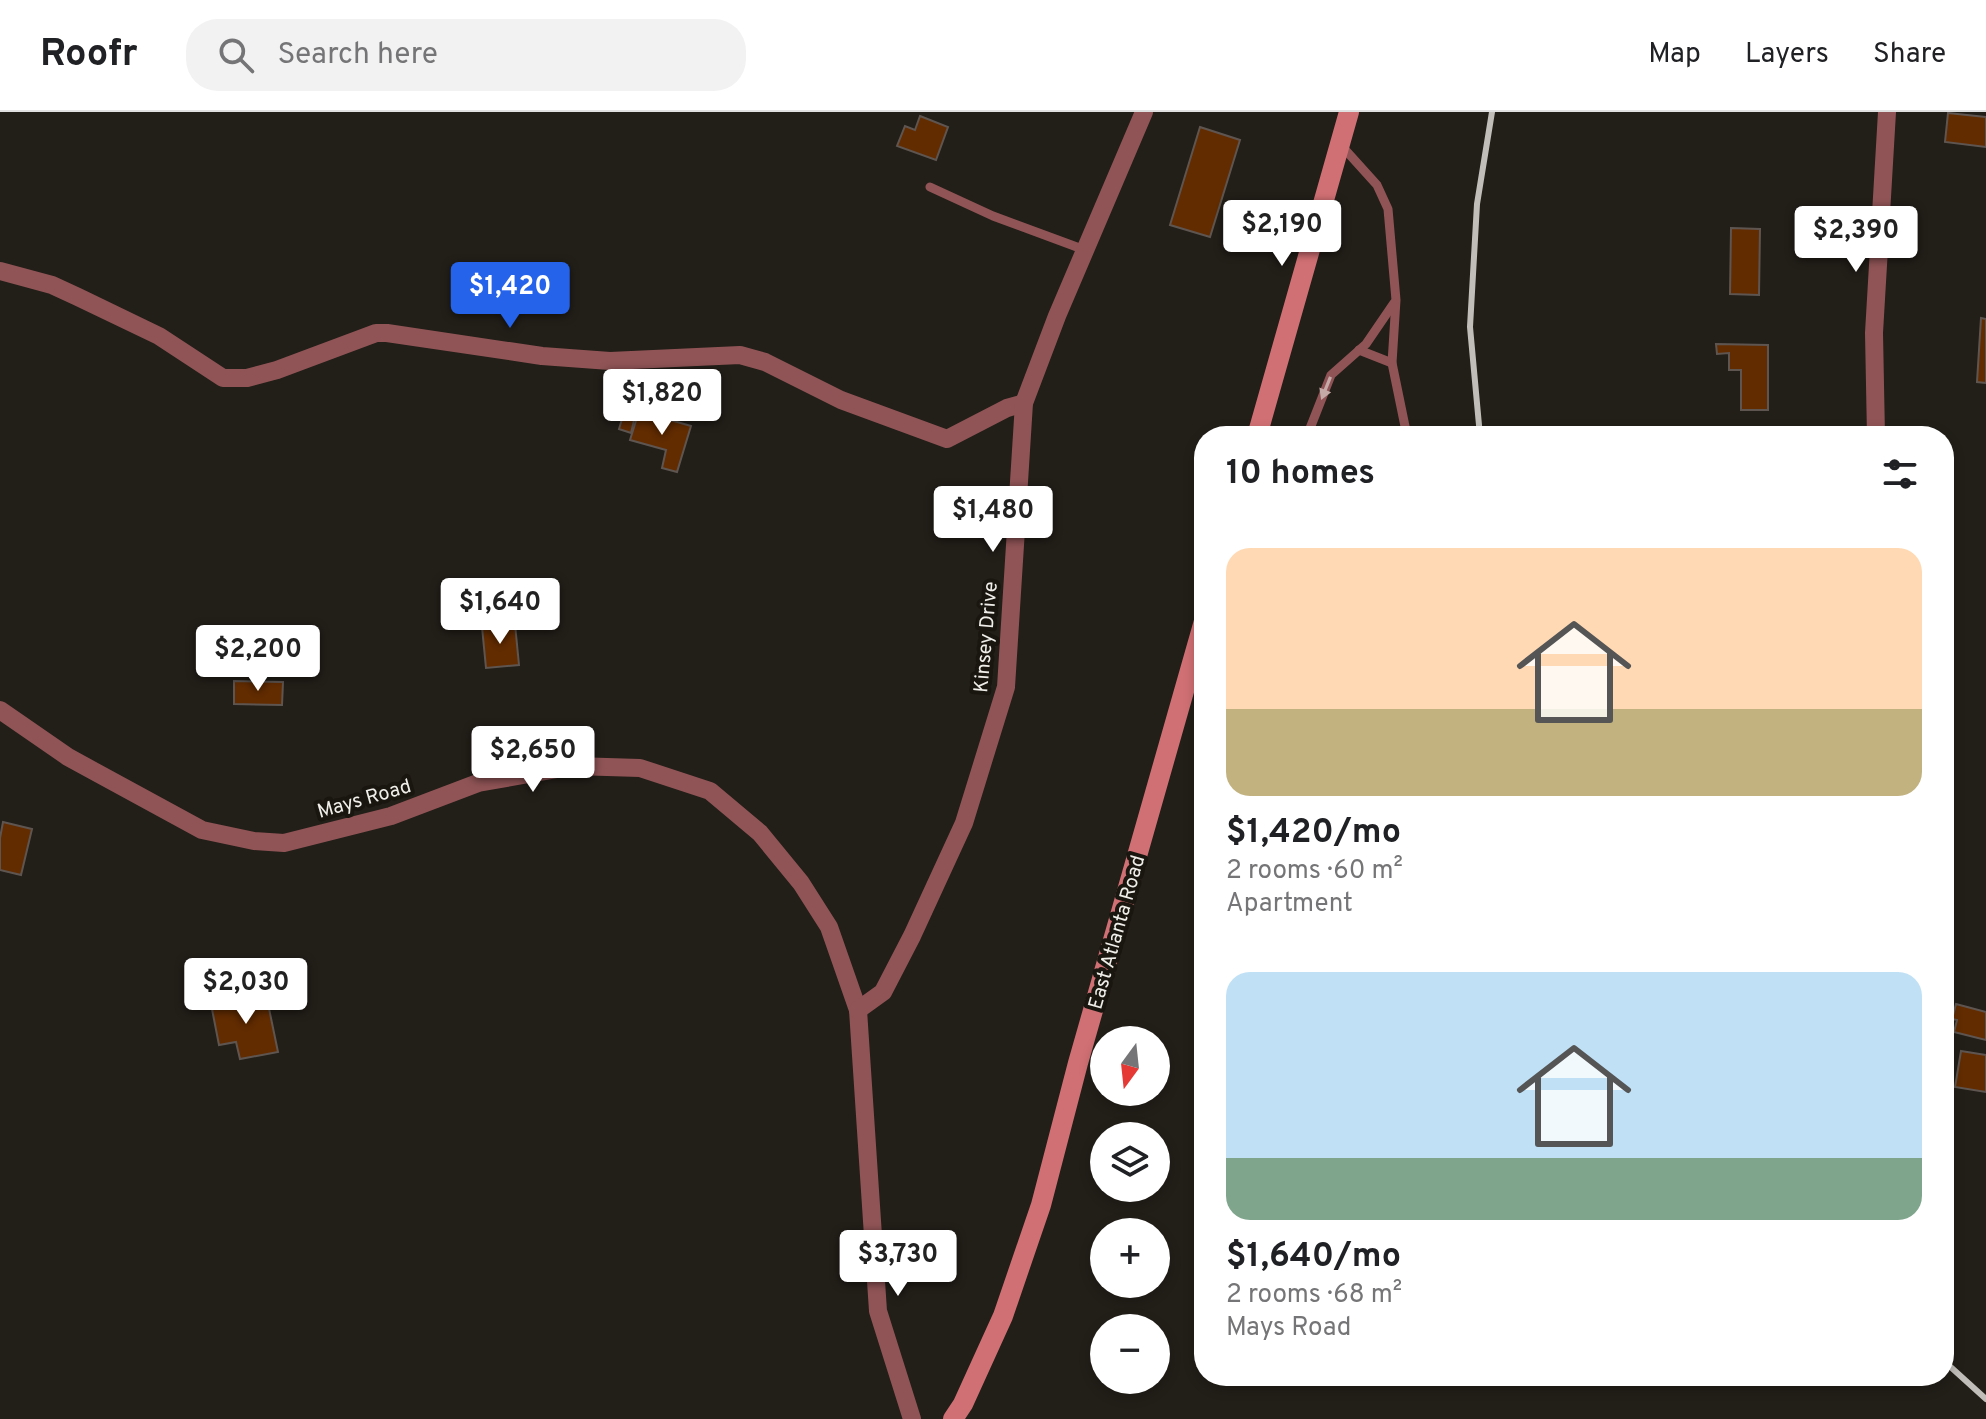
<!DOCTYPE html>
<meta charset="utf-8">
<style>
:root{--surface:#fff;--page:#f2f2f2;--text:#202124;--muted:#757577;--line:#e0e0e0;--accent:#2563eb}
body{margin:0;font-family:Overpass,sans-serif;background:var(--page);color:var(--text);height:100vh;display:flex;flex-direction:column;font-size:30px;white-space:nowrap}
*{box-sizing:border-box;margin:0}
p{font-size:26px;color:var(--muted)}
.icon{flex:none;width:44px;height:44px;fill:none;stroke:currentColor;stroke-width:2;stroke-linecap:round;stroke-linejoin:round}
.map{position:relative;flex:1;overflow:hidden}
.drawer{position:absolute;left:1194px;top:314px;width:760px;height:960px;display:flex;flex-direction:column;background:var(--surface);border-radius:32px;box-shadow:0 4px 12px #0003}
.drawer>*{flex:none}
.needle{width:52px;rotate:195deg}
.tools{position:absolute;left:1090px;top:914px;display:grid;gap:16px}
.tools a{display:grid;place-items:center;width:80px;height:80px;border-radius:50%;background:var(--surface);box-shadow:0 4px 12px #0003;font-size:40px}
.price{position:absolute;translate:-50% -68px;padding:0 18px;border-radius:8px;background:#fff;color:#222;font-size:26px;line-height:52px;filter:drop-shadow(0 2px 4px #0008)}
.price::after{content:'';position:absolute;left:50%;top:48px;width:24px;height:18px;margin-left:-12px;background:inherit;clip-path:polygon(0 0,100% 0,50% 100%)}
.price.active{background:var(--accent);color:#fff}
ul{padding:0;list-style:none}
li{display:grid;align-content:center;gap:16px;height:424px;padding:0 32px}
li span{display:grid;place-items:center;height:248px;border-radius:24px;color:#555}
li>.icon{margin-inline-start:auto}
span .icon{width:144px;height:144px;fill:#fffc;stroke-width:1}
li b{font-size:34px}
h2{display:flex;justify-content:space-between;align-items:center;height:96px;padding:0 32px;font-size:34px}
header{display:flex;align-items:center;gap:48px;box-sizing:border-box;height:112px;padding:0 40px;background:var(--surface);border-bottom:2px solid var(--line)}
header strong{font-size:38px}
nav{display:flex;gap:44px;margin-inline-start:auto;font-size:28px}
.search{width:560px;height:72px;background:var(--page);display:flex;align-items:center;gap:20px;box-sizing:border-box;padding:0 28px;border-radius:32px;color:var(--muted);font-size:30px}
.map>svg:first-child{display:block}
.building{fill:#632c00;stroke:#5e5550;stroke-width:2}
.lines{fill:none;stroke-linecap:round;stroke-linejoin:round}
.lane{stroke:#905456;stroke-width:9}
.street{stroke:#905456;stroke-width:18}
.secondary{stroke:#d17074;stroke-width:20}
.rail{stroke:#c1beb9;stroke-width:6}
.oneway{fill:#c5a9a7}
.labels{text-anchor:middle;stroke-width:8;stroke-linejoin:round;paint-order:stroke}
.street-label{font-size:20px;fill:#f0eee9;stroke:#19150f}
</style>
<header>
<strong>Roofr</strong>
<div class="search"><svg class="icon" aria-label="search" viewBox="0 0 24 24"><circle cx="10" cy="10" r="6"/><path d="M15 15l6 6"/></svg>Search here</div>
<nav><a>Map</a><a>Layers</a><a>Share</a></nav>
</header>
<div class="map">
<svg width="1986" height="1307" viewBox="0 0 1986 1307">
<rect width="100%" height="100%" fill="#221e18"/>
<g class="building">
<polygon points="1948,1 1986,5 1986,35 1945,30"/>
<polygon points="920,4 948,15 936,48 897,34 905,14 915,18"/>
<polygon points="1200,15 1240,28 1210,125 1170,113"/>
<polygon points="1731,116 1760,117 1759,183 1730,182"/>
<polygon points="1981,206 1986,207 1986,271 1977,270"/>
<polygon points="1716,232 1768,233 1768,298 1741,298 1741,258 1729,258 1729,241 1717,242"/>
<polygon points="625,297 636,300 631,321 619,317"/>
<polygon points="639,299 691,314 677,360 662,356 666,338 630,328"/>
<polygon points="515,512 519,553 486,556 482,515"/>
<polygon points="234,569 283,570 282,593 234,592"/>
<polygon points="3,710 32,717 21,763 0,758 0,726"/>
<polygon points="266,882 278,940 240,947 236,930 219,933 211,892"/>
<polygon points="1956,892 1986,900 1986,928 1954,920 1957,908 1952,907"/>
<polygon points="1961,939 1986,943 1986,980 1955,975"/>
</g>
<g class="lines">
<g class="lane">
<polyline points="1340,32 1377,73 1388,97 1396,188 1392,251 1407,324"/>
<polyline points="930,75 993,104 1085,138"/>
<polyline points="1359,238 1392,251"/>
<polyline points="1307,324 1331,263 1366,232 1394,191"/>
</g>
<g class="street">
<polyline points="0,159 52,173 78,185 159,224 223,266 247,266 277,258 376,221 387,221 542,244 610,249 740,243 765,250 841,288 947,327 1007,296 1024,291"/>
<polyline points="1876,324 1874,221 1887,0"/>
<polyline points="0,598 68,645 202,718 254,729 284,731 391,704 478,671 574,654 640,656 710,679 760,721 801,771 829,815 858,898 878,1199 912,1307"/>
<polyline points="858,898 883,880 912,824 964,711 1006,575 1024,291 1057,204 1144,0"/>
</g>
<g class="secondary">
<polyline points="1257,324 1349,0"/>
<polyline points="953,1307 963,1292 1003,1204 1041,1093 1078,951 1204,509"/>
</g>
<g class="rail">
<polyline points="1480,324 1470,215 1477,92 1492,0"/>
<polyline points="1944,1249 1986,1287"/>
</g>
</g>
<defs><path id="oneway-solid" d="M-6-.8H1V-3.2L6.5 0L1 3.2V.8H-6Z" transform="scale(2)"/></defs>
<use class="oneway" href="#oneway-solid" transform="translate(1326 276) rotate(112)"/>
<g class="labels">
<g class="street-label">
<text transform="translate(985 525) rotate(-85)" y="7">Kinsey Drive</text>
<text transform="translate(364 686) rotate(-16)" y="7">Mays Road</text>
<text transform="translate(1116 820) rotate(-74)" y="7">East Atlanta Road</text>
</g>
</g>
</svg>
<div class="tools">
<a><svg class="needle" viewBox="-14 -14 28 28"><path d="M0-13l5 13h-10z" fill="#e53935"/><path d="M0 13l5-13h-10z" fill="#757577"/></svg></a>
<a><svg class="icon" aria-label="layers" viewBox="0 0 24 24"><path d="M12 4l9 5-9 5-9-5zM3 14l9 5 9-5"/></svg></a>
<a>+</a>
<a>−</a>
</div>
<b class="price" style="left:1282px;top:156px">$2,190</b>
<b class="price" style="left:1856px;top:162px">$2,390</b>
<b class="price active" style="left:510px;top:218px">$1,420</b>
<b class="price" style="left:662px;top:325px">$1,820</b>
<b class="price" style="left:993px;top:442px">$1,480</b>
<b class="price" style="left:500px;top:534px">$1,640</b>
<b class="price" style="left:258px;top:581px">$2,200</b>
<b class="price" style="left:533px;top:682px">$2,650</b>
<b class="price" style="left:246px;top:914px">$2,030</b>
<b class="price" style="left:898px;top:1186px">$3,730</b>
<section class="drawer">
<h2>10 homes<svg class="icon" aria-label="filters" viewBox="0 0 24 24"><path d="M4 7h16M4 17h16"/><circle cx="9" cy="7" r="2"/><circle cx="15" cy="17" r="2"/></svg></h2>
<ul>
<li><span style="background:linear-gradient(#ffd9b3 65%,#c2b280 0)"><svg class="icon" aria-label="home" viewBox="0 0 24 24"><path d="M3 11l9-7 9 7M6 9v11h12V9"/></svg></span><div><b>$1,420/mo</b><p>2 rooms · 60 m²</p><p>Apartment</p></div></li>
<li><span style="background:linear-gradient(#bfe0f5 75%,#7fa58c 0)"><svg class="icon" aria-label="home" viewBox="0 0 24 24"><path d="M3 11l9-7 9 7M6 9v11h12V9"/></svg></span><div><b>$1,640/mo</b><p>2 rooms · 68 m²</p><p>Mays Road</p></div></li>
</ul>
</section>
</div>
